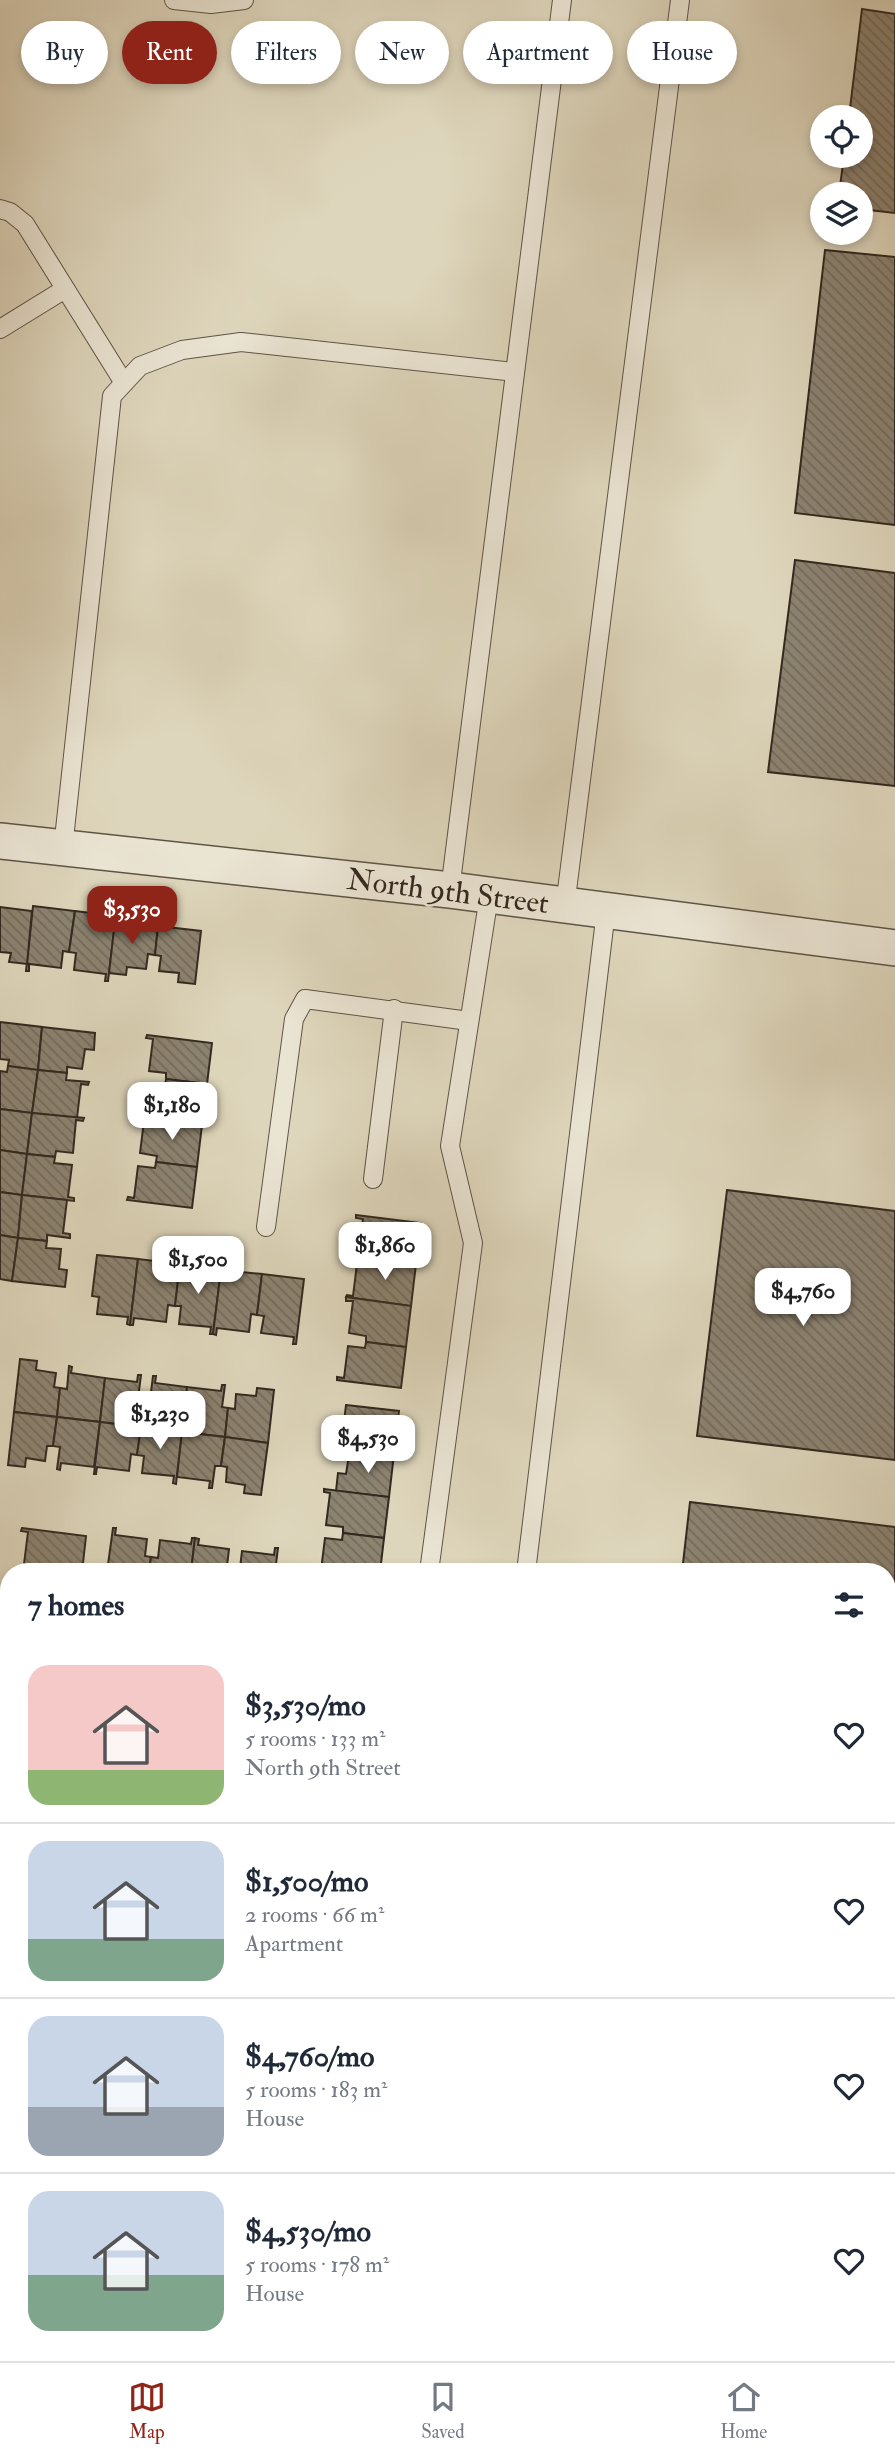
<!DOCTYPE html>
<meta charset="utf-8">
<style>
:root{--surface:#fff;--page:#f6f6f7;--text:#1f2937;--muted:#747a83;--line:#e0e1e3;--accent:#8f2418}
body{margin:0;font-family:"IM FELL Double Pica",serif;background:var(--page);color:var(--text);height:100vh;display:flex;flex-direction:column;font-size:26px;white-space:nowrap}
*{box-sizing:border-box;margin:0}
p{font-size:23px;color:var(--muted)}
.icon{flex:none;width:38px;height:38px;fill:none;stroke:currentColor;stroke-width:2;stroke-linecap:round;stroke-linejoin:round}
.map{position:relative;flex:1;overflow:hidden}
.sheet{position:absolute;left:0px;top:1563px;width:896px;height:800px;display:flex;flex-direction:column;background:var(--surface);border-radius:28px 28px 0 0;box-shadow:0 4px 10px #0003}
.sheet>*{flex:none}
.guide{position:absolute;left:21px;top:21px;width:854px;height:63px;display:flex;gap:14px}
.tools{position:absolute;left:810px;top:105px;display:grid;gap:14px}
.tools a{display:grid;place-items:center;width:63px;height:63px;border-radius:50%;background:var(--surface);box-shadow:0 4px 10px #0003;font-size:35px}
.price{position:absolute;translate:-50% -60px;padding:0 16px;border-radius:14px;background:#fff;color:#222;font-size:23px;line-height:46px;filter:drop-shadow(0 2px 4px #0008)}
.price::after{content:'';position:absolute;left:50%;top:42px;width:21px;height:16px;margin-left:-10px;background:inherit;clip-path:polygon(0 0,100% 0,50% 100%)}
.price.selected{background:var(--accent);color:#fff}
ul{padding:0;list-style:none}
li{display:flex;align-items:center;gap:21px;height:175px;padding:0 28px}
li+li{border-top:2px solid var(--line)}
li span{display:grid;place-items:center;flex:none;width:196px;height:140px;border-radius:21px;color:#555}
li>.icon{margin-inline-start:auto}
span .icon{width:84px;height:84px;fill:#fffc;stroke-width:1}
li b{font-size:30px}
h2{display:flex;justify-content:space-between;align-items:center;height:84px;padding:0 28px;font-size:30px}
.pill{padding:0 24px;border-radius:32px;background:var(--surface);box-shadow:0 4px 10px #0003;font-size:24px;line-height:63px}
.pill.selected{background:var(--accent);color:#fff}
.tab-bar{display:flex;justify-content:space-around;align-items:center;height:98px;border-top:2px solid var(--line);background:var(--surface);font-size:19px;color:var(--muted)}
.tab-bar a{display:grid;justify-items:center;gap:4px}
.tab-bar .selected{color:var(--accent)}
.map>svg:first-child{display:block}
.building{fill:url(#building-back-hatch);stroke:#33291f;stroke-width:2}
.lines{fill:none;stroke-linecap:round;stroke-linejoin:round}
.lane-casing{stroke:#5e5446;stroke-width:20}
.street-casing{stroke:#5e5446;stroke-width:38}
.lane{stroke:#eae4d3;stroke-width:18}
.street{stroke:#eae4d3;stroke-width:35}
.labels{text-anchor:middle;stroke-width:5;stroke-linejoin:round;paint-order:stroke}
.street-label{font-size:30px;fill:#33291f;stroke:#eae4d3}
</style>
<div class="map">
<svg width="895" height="2361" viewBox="0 0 895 2361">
<defs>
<pattern id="building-back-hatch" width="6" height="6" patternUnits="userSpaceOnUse" patternTransform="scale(1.75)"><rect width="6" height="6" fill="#8c8371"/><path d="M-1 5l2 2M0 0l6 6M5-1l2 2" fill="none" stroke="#736b5c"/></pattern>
</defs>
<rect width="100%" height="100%" fill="#ded6bc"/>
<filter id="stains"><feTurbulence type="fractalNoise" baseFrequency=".00286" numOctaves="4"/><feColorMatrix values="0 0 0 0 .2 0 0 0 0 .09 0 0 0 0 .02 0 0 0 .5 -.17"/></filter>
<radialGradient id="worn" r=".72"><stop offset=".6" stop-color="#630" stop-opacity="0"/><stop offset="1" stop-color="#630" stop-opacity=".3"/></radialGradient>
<g class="building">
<polygon points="862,9 895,14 895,213 861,209 861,194 839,194 844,156 861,156 861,117 849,117"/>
<polygon points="825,250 895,257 895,525 795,513"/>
<polygon points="795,560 895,573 895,786 768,772"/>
<polygon points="33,906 75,911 69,952 63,951 61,968 29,964 29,971 26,971"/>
<polygon points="0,907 32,911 27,964 9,962 11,953 0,952"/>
<polygon points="75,911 116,916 108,981 105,981 106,974 74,970 76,953 69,952"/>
<polygon points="115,921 158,926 155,955 148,954 146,969 127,967 126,975 109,973"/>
<polygon points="158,926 201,931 195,984 178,982 179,973 159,971 161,956 155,955"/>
<polygon points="0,1022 42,1027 38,1070 8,1066 9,1060 0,1059"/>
<polygon points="42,1027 95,1033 94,1050 85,1049 82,1069 67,1067 67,1073 38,1070"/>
<polygon points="147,1035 212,1043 207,1084 166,1079 166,1073 149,1071 153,1039 146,1038"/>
<polygon points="8,1066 38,1070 32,1113 0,1109 0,1071 7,1072"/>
<polygon points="38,1070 67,1073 66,1080 89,1082 88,1085 81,1084 77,1118 32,1113"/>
<polygon points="166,1079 207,1084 202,1125 137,1118 138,1115 144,1116 148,1084 165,1086"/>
<polygon points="0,1109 32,1113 27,1154 0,1150"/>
<polygon points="32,1113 84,1118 83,1121 76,1120 73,1153 56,1151 55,1157 27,1154"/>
<polygon points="137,1118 202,1125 197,1167 156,1162 157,1156 140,1153 144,1121 137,1120"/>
<polygon points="0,1150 27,1154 22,1195 0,1192"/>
<polygon points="27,1154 55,1157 54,1163 72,1165 68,1197 74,1198 74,1201 22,1195"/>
<polygon points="156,1162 197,1167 192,1208 127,1200 128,1197 134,1198 138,1166 155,1168"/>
<polygon points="727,1190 895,1211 895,1460 697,1436"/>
<polygon points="0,1192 22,1195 18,1238 0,1235"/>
<polygon points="22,1195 67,1200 63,1233 70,1234 70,1238 47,1235 47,1241 18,1238"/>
<polygon points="356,1215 421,1223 416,1264 375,1259 376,1253 359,1251 363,1219 356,1218"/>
<polygon points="0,1235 18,1238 12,1281 0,1279"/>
<polygon points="18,1238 47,1241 46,1248 61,1249 59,1269 67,1270 65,1287 12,1281"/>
<polygon points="97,1255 138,1259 130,1325 127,1324 128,1317 97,1314 99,1297 92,1296"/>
<polygon points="138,1259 180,1264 175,1306 168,1305 166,1322 134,1318 133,1325 130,1325"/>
<polygon points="375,1259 416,1264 411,1306 346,1297 347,1295 353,1296 357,1264 374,1266"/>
<polygon points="180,1264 221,1270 213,1334 210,1334 211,1327 179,1324 181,1306 175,1306"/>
<polygon points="221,1270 262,1274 257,1315 251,1314 249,1332 217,1328 216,1335 213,1334"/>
<polygon points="262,1274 304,1279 296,1344 293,1344 294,1337 261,1333 264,1316 257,1315"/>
<polygon points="346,1297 411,1306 406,1347 366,1342 366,1336 349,1333 353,1301 346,1301"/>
<polygon points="366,1342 406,1347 401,1388 337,1380 337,1377 344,1378 348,1346 365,1348"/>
<polygon points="20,1359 37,1361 36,1370 56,1373 54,1387 60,1388 57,1417 14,1412"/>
<polygon points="69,1366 72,1367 71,1373 105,1378 100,1422 57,1417 60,1388 67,1389"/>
<polygon points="138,1375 141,1375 138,1399 144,1400 141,1427 100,1422 105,1378 137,1382"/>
<polygon points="153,1376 156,1376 155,1383 187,1387 182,1432 141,1427 144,1400 150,1400"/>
<polygon points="222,1385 225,1385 222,1407 228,1408 225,1437 182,1432 187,1387 221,1391"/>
<polygon points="257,1388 274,1390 268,1443 225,1437 228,1408 235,1409 236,1394 256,1396"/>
<polygon points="346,1405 399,1411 394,1454 364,1451 365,1444 350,1442 353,1423 344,1422"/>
<polygon points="14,1412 57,1417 53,1446 47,1446 45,1461 26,1458 25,1467 8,1465"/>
<polygon points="57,1417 100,1422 94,1467 61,1463 60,1470 57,1469 60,1447 53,1446"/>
<polygon points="100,1422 141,1427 137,1455 131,1454 129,1471 97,1467 96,1474 94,1474"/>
<polygon points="141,1427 182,1432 176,1484 173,1483 174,1476 142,1473 144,1456 137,1455"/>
<polygon points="182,1432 225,1437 221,1466 215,1466 212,1488 209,1488 210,1481 177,1477"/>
<polygon points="225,1437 268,1443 261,1495 244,1493 245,1485 226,1482 227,1467 221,1466"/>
<polygon points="364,1451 394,1454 389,1497 336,1491 338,1473 346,1474 349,1455 364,1457"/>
<polygon points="324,1489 389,1497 384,1538 343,1533 343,1527 326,1525 330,1493 324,1492"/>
<polygon points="690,1502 895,1527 895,1795 887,1794 887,1572 682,1572"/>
<polygon points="22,1528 86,1536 82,1572 41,1572 41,1566 24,1564 28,1532 21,1531"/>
<polygon points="113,1528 116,1528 115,1535 147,1539 145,1556 151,1557 149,1572 107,1572"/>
<polygon points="343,1533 384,1538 380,1572 314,1572 314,1569 321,1570 325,1538 342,1540"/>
<polygon points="192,1538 195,1538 191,1572 149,1572 151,1557 158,1558 160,1540 191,1544"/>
<polygon points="195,1538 199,1539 198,1545 229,1549 227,1566 234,1567 233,1572 191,1572"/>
<polygon points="275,1548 278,1548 275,1572 233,1572 234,1567 240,1568 242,1551 274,1555"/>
<polygon points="1,1693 9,1694 9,1729 3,1729 7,1697 1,1696"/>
<polygon points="0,1803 9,1803 4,1862 0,1862"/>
<polygon points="0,2198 9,2199 9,2331 0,2330"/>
<polygon points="168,2354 243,2354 300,2360 167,2361"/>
<polygon points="585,2354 753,2354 753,2361 575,2361 575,2356 584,2357"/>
</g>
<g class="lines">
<g class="lane-casing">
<g id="lane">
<polyline points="174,0 211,4 244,0"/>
<polyline points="0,209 10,212 25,224 124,383"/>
<polyline points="0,329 65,289"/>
<polyline points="63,848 112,396 140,366 182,350 241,342 515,372"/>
<polyline points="450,890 562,0"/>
<polyline points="565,906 680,0"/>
<polyline points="373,1179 394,1009"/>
<polyline points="266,1227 294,1019 305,999 469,1021"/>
<polyline points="429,1572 473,1243 450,1146 489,896"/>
<polyline points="526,1572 606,911"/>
<polyline points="887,1939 895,1940"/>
<polyline points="887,2020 895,2020"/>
<polyline points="0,2143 9,2144"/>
<polyline points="887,2319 895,2320"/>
<polyline points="133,2361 134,2354"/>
<polyline points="320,2361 321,2354"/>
<polyline points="542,2361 543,2354"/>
<polyline points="830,2361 831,2354"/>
</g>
</g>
<g class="street-casing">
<polyline id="street" points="0,841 450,890 895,948"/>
</g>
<use href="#lane" class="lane"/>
<use href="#street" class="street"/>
</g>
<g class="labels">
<g class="street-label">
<text transform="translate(448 891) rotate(7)" y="10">North 9th Street</text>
</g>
</g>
<rect width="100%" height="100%" filter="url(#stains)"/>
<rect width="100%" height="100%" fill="url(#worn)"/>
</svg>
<div class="tools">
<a><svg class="icon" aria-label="locate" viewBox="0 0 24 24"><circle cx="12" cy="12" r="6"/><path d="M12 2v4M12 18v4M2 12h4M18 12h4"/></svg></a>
<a><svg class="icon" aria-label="layers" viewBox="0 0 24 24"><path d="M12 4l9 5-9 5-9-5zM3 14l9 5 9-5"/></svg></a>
</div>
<b class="price selected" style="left:132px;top:946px">$3,530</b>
<b class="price" style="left:172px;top:1142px">$1,180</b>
<b class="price" style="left:385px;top:1282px">$1,860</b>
<b class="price" style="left:198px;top:1296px">$1,500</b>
<b class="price" style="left:803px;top:1328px">$4,760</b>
<b class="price" style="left:160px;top:1451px">$1,230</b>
<b class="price" style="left:368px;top:1475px">$4,530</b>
<div class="guide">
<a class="pill">Buy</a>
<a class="pill selected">Rent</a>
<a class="pill">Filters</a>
<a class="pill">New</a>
<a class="pill">Apartment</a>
<a class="pill">House</a>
</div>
<section class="sheet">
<h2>7 homes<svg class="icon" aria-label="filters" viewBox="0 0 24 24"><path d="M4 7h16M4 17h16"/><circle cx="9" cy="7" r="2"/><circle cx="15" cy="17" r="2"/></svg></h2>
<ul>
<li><span style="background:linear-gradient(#f6c9c9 75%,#8fb573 0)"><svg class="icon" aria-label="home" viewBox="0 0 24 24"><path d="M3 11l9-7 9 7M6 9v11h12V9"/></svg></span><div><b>$3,530/mo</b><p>5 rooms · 133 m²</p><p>North 9th Street</p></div><svg class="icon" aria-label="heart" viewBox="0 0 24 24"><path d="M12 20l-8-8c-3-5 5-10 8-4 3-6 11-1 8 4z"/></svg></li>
<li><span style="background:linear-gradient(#c9d6e8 70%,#7fa58c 0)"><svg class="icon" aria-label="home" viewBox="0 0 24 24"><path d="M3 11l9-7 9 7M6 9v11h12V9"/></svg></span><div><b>$1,500/mo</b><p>2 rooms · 66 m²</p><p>Apartment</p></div><svg class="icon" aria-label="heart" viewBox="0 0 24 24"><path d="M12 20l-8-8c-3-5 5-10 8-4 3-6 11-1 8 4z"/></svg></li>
<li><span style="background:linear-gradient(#c9d6e8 65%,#9aa5b1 0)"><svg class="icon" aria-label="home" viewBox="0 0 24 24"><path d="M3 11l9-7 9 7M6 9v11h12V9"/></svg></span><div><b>$4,760/mo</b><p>5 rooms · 183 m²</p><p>House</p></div><svg class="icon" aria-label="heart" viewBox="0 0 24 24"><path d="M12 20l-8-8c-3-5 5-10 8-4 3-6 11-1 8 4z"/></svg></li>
<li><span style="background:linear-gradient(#c9d6e8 60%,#7fa58c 0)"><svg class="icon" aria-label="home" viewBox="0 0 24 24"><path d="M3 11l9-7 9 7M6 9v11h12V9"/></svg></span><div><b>$4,530/mo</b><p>5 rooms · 178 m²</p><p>House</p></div><svg class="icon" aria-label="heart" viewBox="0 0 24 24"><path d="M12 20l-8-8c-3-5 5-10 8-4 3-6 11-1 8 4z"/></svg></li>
</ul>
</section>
</div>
<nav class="tab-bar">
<a class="selected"><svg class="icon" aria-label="map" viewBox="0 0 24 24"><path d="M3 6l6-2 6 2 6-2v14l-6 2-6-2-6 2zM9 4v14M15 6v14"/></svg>Map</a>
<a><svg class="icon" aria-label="saved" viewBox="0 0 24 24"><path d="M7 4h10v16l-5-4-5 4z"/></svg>Saved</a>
<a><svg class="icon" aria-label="home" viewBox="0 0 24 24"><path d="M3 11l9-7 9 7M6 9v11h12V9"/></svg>Home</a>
</nav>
